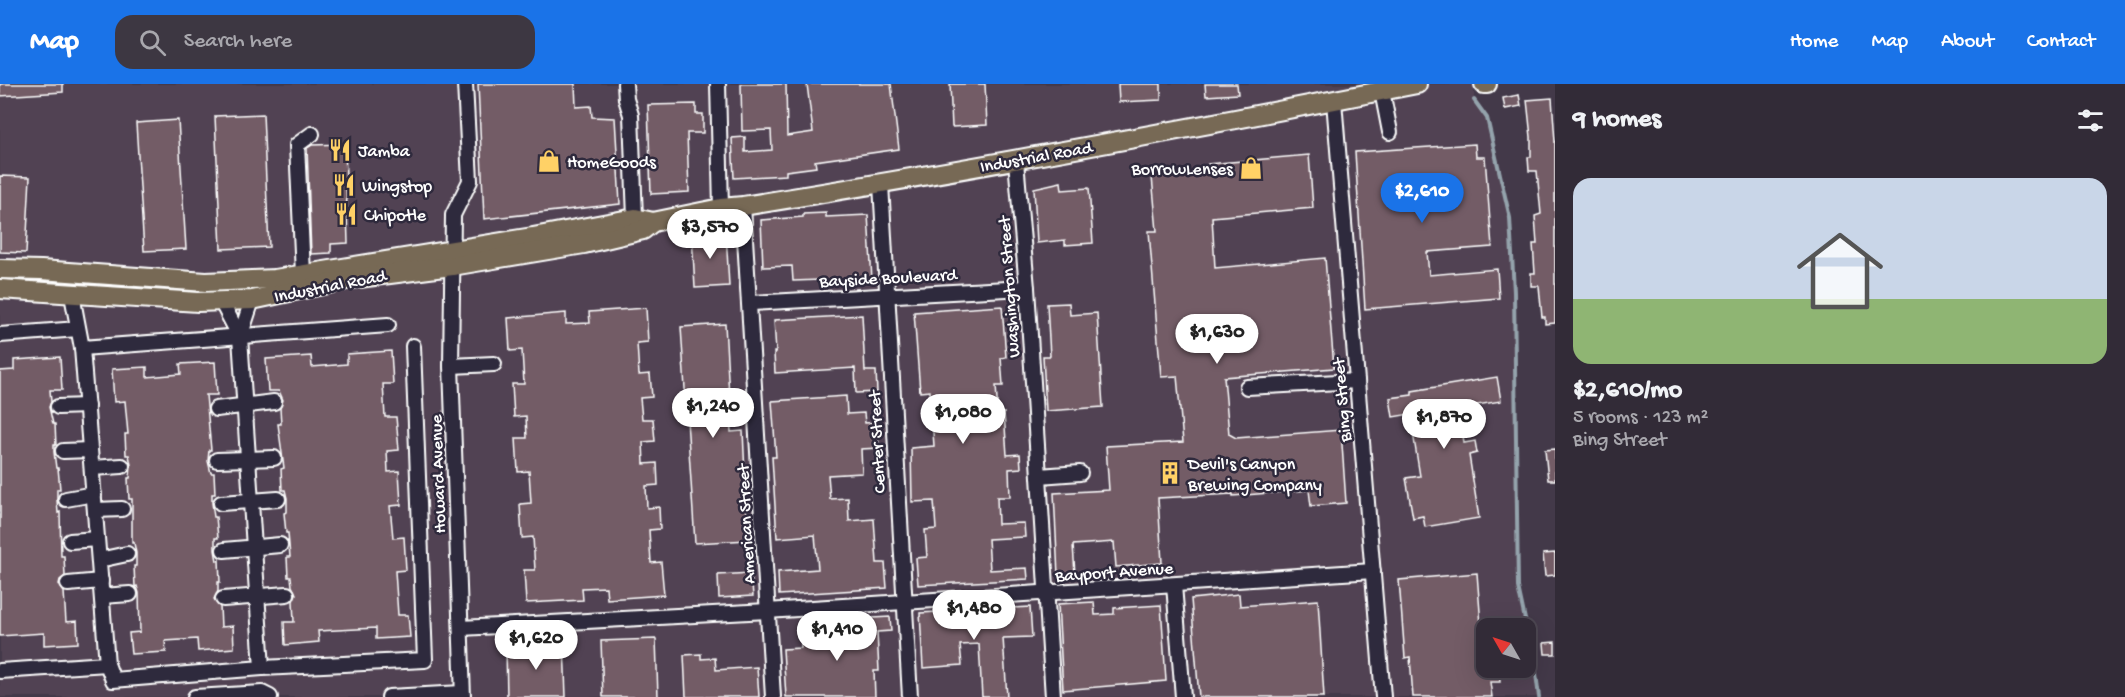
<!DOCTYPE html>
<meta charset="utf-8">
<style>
:root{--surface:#322b37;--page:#3d3742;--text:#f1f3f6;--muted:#a8a7ad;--line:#4d4752;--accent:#1a73e8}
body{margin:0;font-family:"Gochi Hand",sans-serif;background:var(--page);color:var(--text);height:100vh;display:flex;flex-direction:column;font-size:22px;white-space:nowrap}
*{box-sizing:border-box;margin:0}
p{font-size:20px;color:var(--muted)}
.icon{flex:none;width:33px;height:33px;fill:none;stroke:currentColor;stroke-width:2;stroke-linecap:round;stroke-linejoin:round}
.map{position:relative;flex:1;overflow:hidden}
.sheet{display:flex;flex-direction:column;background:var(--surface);width:570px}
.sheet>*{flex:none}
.needle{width:39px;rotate:309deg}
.tools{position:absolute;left:1476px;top:534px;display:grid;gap:12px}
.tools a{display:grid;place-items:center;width:60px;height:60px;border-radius:12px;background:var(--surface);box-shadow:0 6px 24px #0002,0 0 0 2px var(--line);font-size:30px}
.price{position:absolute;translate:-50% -51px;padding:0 14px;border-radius:21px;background:#fff;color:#222;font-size:20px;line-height:39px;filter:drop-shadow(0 2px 3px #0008)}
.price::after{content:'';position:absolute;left:50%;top:36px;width:18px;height:14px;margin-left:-9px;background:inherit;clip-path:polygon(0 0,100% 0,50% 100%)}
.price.selected{background:var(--accent);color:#fff}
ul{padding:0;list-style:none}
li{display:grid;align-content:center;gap:12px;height:318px;padding:0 18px}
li+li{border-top:2px solid var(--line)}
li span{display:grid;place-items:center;height:186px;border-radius:18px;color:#555}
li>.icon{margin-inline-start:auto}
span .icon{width:108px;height:108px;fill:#fffc;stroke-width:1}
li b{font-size:26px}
h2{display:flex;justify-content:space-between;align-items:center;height:72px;padding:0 18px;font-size:26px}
header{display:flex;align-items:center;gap:36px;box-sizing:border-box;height:84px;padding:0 30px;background:var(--accent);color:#fff}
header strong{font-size:28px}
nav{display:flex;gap:33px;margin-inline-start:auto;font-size:21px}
.search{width:420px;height:54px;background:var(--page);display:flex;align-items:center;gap:15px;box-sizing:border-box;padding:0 21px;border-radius:18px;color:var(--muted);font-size:22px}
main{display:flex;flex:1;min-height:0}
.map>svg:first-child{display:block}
.built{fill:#514352;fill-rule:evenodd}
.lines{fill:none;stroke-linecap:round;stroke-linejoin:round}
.stream{stroke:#94a3ac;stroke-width:4}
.building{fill:#735b66;stroke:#fff;stroke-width:1.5}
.minor-casing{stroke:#fff;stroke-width:18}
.major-casing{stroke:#fff;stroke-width:22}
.minor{stroke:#2f2a3d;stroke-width:14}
.major{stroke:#776954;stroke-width:18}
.labels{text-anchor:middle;stroke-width:5;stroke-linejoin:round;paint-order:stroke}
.poi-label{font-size:18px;fill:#fff;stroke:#2f2a3d;text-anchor:start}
.street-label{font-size:18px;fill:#fff;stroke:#2f2a3d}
</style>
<header>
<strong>Map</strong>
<div class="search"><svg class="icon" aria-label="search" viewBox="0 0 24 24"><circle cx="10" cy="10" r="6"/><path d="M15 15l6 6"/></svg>Search here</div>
<nav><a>Home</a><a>Map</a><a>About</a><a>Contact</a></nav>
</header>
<main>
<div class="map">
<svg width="1555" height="613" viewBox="0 0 1555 613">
<rect width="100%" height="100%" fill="#433949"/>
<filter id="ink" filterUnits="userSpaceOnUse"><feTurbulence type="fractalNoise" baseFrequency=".0167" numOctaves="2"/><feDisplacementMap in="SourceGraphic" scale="12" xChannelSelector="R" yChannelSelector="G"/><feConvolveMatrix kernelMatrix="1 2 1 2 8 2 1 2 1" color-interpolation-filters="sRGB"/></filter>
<g filter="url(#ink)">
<path class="built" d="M0 0H1474V16L1487 34 1510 134 1514 208 1518 503 1535 582 1539 613H0ZM1486 544H1526V584H1486Z"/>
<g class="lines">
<polyline class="stream" points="1474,16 1487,34 1510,134 1514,208 1518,503 1535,582 1539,613"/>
</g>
<g class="building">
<polygon points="0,0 63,0 63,8 0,12"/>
<polygon points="478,0 575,0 576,23 591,22 592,33 615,34 620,120 484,135"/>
<polygon points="741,0 786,0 787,52 813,48 807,0 891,0 899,65 815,77 816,83 786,87 786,91 734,94 732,54 745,53 745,68 772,66 771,46 742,47"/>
<polygon points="950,0 985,0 987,41 952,43"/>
<polygon points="1118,0 1161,0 1161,16 1119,18"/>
<polygon points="1205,0 1237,0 1238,10 1206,12"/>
<polygon points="1519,11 1521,22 1505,25 1503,14"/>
<polygon points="1552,14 1555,58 1555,239 1545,240 1545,233 1542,233 1539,202 1531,202 1531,189 1535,189 1533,160 1537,160 1535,132 1541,130 1537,87 1529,87 1528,73 1531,73 1531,53 1527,16"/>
<polygon points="696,20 696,30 703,30 703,49 687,49 689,108 651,110 648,21"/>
<polygon points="263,30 269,163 221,165 215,32"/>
<polygon points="178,36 186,165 144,167 136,39"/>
<polygon points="345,60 348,159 331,160 331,169 311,170 307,64 312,61"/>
<polygon points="1475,60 1476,73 1485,73 1492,163 1427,168 1429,191 1497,185 1499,214 1365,225 1355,68"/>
<polygon points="1309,71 1313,124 1212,133 1215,184 1325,174 1334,284 1224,293 1229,350 1236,354 1341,346 1346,419 1311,422 1309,406 1233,412 1233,410 1158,414 1162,479 1116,483 1114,458 1073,461 1075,490 1058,491 1054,409 1109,406 1106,362 1183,358 1177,292 1161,293 1149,147 1157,147 1152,93 1208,89 1208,80"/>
<polygon points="0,92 30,93 26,169 0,168"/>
<polygon points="1061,98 1062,106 1089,104 1093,159 1065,161 1065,156 1037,159 1034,104"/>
<polygon points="826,129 826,133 868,131 872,196 820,199 820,196 793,197 792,182 763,183 761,136 803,133 803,130"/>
<polygon points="726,148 729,202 695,204 692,150"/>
<polygon points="1069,219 1070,231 1097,229 1103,323 1046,327 1043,272 1050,272 1047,220"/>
<polygon points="1002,222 1006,273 1001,274 1003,302 996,302 998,330 1004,329 1007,371 1020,370 1021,384 1009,385 1010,413 997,413 998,440 1024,439 1025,453 988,455 990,486 1027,484 1028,495 918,501 916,474 927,473 925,446 936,445 934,417 912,418 911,364 934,362 930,307 920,308 914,228"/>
<polygon points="646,224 648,258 637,259 639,291 650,290 652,313 640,314 642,335 653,335 655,357 643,358 644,380 657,379 658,401 646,402 647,424 659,423 660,445 649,446 651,479 661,478 664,511 607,515 606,503 582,504 583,516 526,519 524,486 535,486 533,453 522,454 520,420 531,419 529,387 518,388 516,354 527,354 526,332 514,333 512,300 524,300 522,266 510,267 508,234 566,229 566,240 590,239 589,228"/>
<polygon points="862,231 865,287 876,287 877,308 856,309 855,284 775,289 774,268 776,268 774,236"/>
<polygon points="725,240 731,348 743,347 748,456 695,459 681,243"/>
<polygon points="391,267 393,300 383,300 385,333 396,333 399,366 387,367 388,388 399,387 401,421 390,422 393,454 404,453 406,486 395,487 398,531 408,531 410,553 376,555 376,544 318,547 319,558 285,561 284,538 294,538 293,517 296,510 292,502 291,493 288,493 287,473 290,473 288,449 286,449 284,429 287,428 287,414 285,406 282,406 281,385 284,384 278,340 281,340 280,324 283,316 279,307 268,307 266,275 311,272 312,283 347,280 347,270"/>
<polygon points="60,273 62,306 50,306 51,318 49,323 53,340 55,340 56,361 54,361 54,368 56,384 58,384 60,405 57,405 57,416 58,429 60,428 61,472 64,472 65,492 60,496 59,500 64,508 66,538 77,537 78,559 44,561 44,549 0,552 0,287 14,286 14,276"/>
<polygon points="215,278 217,311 206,311 211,366 209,366 208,377 211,389 214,389 215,410 212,410 212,419 214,433 216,433 218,454 215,454 215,466 217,477 219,476 220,498 218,498 218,507 214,515 220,523 221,543 233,542 234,564 198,567 197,555 165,557 166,568 131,570 129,549 140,548 139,509 137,502 135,503 134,482 136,482 136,469 134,459 132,459 132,415 129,415 128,394 130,394 131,381 129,371 126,371 125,350 128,350 125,317 114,318 112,285 147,283 147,293 181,290 180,280"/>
<polygon points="1497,293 1501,317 1459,324 1464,359 1475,357 1477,369 1469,371 1479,434 1425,443 1423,432 1413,434 1406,394 1420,392 1410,330 1393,333 1390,314 1412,311 1412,307"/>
<polygon points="846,312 847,330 864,329 865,339 877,338 879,364 861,365 862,389 828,391 830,415 848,414 849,437 874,435 877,479 885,479 887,504 779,511 778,488 818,485 815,451 777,454 772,373 776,373 772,317"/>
<polygon points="1555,365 1555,396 1548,396 1545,366"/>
<polygon points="1555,469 1555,491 1545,492 1543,470"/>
<polygon points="751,489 753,512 719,514 718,491"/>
<polygon points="1477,489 1483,567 1486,567 1486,584 1489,584 1490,587 1499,586 1500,598 1490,598 1492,613 1413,613 1410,573 1405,574 1399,496"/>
<polygon points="1239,510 1240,522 1318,516 1324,613 1199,613 1191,515"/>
<polygon points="1094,518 1095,531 1114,530 1114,524 1161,521 1166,597 1063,606 1058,520"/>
<polygon points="1030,523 1032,553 1003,554 1007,613 982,613 979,560 960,561 962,581 923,584 920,529"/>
<polygon points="890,533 891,547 877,548 879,587 874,587 875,613 786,613 783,565 801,564 801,557 838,555 838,536"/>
<polygon points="656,555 658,613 603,613 601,557"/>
<polygon points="1555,558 1555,570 1545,570 1544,559"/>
<polygon points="564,560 566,613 507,613 506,563"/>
<polygon points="701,570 701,575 715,574 716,586 757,583 759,613 686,613 684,571"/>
</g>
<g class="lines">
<g class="minor-casing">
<g id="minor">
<polyline points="625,0 626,15 631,31 635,134"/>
<polyline points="718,0 721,124"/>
<polyline points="1382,7 1390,48"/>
<polyline points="1334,17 1383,613"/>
<polyline points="1016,77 1027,204 1053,613"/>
<polyline points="881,100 910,613"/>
<polyline points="743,122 773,613"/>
<polyline points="303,190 297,61 312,50"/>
<polyline points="221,217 240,253"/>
<polyline points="751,219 1027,204"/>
<polyline points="0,251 78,245"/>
<polyline points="82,264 388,241"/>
<polyline points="451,282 494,280"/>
<polyline points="1247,303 1357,297"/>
<polyline points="58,323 87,322"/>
<polyline points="216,325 274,318"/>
<polyline points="63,367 90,366"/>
<polyline points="217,376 274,374"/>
<polyline points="92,384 122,382"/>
<polyline points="1039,392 1080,389"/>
<polyline points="66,415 94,410"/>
<polyline points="221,419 278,415"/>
<polyline points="95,426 122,425"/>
<polyline points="70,457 97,455"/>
<polyline points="224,466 280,461"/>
<polyline points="99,476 127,470"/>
<polyline points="68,500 101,497"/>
<polyline points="1174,501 1183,613"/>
<polyline points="102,512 130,510"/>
<polyline points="223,515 287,510"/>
<polyline points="461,544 767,527 1373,487"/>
<polyline points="107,580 113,596 262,584 240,253 252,216"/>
<polyline points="262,584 425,576 413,262"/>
<polyline points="0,587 107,580 82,264 72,211"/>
<polyline points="195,613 262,609 270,613"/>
<polyline points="389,613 462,609"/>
<polyline points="463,613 451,282 453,131 470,97 465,0"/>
</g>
</g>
<g class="major-casing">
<g id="major">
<polyline points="1484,0 1487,0"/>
<path d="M0 185 41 186 206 198 275 195 533 153 635 134 653 138 721 124 743 122C969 86 1193 44 1417 0"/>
<polyline points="0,205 198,218 252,216 351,195 452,182 584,160 643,146 653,138"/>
</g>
</g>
<use href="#minor" class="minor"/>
<use href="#major" class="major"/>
</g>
</g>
<defs>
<g id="restaurant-bare" transform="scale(1.8)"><path d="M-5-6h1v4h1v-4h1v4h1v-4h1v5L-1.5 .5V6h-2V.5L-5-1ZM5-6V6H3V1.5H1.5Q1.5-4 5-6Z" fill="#ffd166" stroke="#2f2a3d" stroke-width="2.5" paint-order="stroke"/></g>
<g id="shop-bare" transform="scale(1.8)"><path d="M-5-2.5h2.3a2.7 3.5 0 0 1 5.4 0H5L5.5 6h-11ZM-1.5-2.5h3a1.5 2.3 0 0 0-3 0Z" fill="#ffd166" stroke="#2f2a3d" stroke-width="2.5" paint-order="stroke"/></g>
<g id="building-bare" transform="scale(1.8)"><path d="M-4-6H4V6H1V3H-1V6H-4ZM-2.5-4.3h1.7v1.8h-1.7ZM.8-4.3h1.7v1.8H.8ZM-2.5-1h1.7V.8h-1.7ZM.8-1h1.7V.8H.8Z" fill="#ffd166" stroke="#2f2a3d" stroke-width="2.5" paint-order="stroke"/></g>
</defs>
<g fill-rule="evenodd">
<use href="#restaurant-bare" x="340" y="66"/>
<use href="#shop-bare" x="549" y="77"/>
<use href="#shop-bare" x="1251" y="84"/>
<use href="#restaurant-bare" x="344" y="101"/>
<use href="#restaurant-bare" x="346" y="130"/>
<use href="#building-bare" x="1170" y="389"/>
</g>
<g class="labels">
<g class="poi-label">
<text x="358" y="72">Jamba</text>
<text x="567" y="83">HomeGoods</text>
<text x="1233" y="90" text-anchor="end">BorrowLenses</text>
<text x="362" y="107">Wingstop</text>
<text x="364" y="136">Chipotle</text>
<text x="1188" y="385">Devil's Canyon<tspan x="1188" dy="21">Brewing Company</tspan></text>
</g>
<g class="street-label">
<text transform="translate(1036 72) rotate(-10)" y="6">Industrial Road</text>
<text transform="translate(888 193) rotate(-3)" y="6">Bayside Boulevard</text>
<text transform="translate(330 201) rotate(-11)" y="6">Industrial Road</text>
<text transform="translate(1008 203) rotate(-94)" y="6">Washington Street</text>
<text transform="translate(1341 316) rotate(-95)" y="6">Bing Street</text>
<text transform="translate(876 358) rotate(-93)" y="6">Center Street</text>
<text transform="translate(437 390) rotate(-92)" y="6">Howard Avenue</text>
<text transform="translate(745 440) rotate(-93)" y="6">American Street</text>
<text transform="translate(1114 487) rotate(-4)" y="6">Bayport Avenue</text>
</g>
</g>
</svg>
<div class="tools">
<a><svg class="needle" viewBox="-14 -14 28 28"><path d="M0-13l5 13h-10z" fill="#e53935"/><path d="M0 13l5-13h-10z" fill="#a8a7ad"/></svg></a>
</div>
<b class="price selected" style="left:1422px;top:140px">$2,610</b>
<b class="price" style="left:710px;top:176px">$3,570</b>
<b class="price" style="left:1217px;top:281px">$1,630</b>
<b class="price" style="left:713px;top:355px">$1,240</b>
<b class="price" style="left:963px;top:361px">$1,080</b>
<b class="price" style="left:1444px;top:366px">$1,870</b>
<b class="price" style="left:974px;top:557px">$1,480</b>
<b class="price" style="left:837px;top:578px">$1,410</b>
<b class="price" style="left:536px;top:587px">$1,620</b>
</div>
<section class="sheet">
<h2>9 homes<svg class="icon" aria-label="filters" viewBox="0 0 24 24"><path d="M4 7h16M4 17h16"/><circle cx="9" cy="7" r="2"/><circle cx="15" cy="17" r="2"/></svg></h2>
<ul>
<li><span style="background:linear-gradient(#c9d6e8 65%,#8fb573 0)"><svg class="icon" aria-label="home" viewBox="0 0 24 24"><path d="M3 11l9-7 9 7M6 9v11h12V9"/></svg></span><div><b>$2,610/mo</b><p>5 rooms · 123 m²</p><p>Bing Street</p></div></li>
</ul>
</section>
</main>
